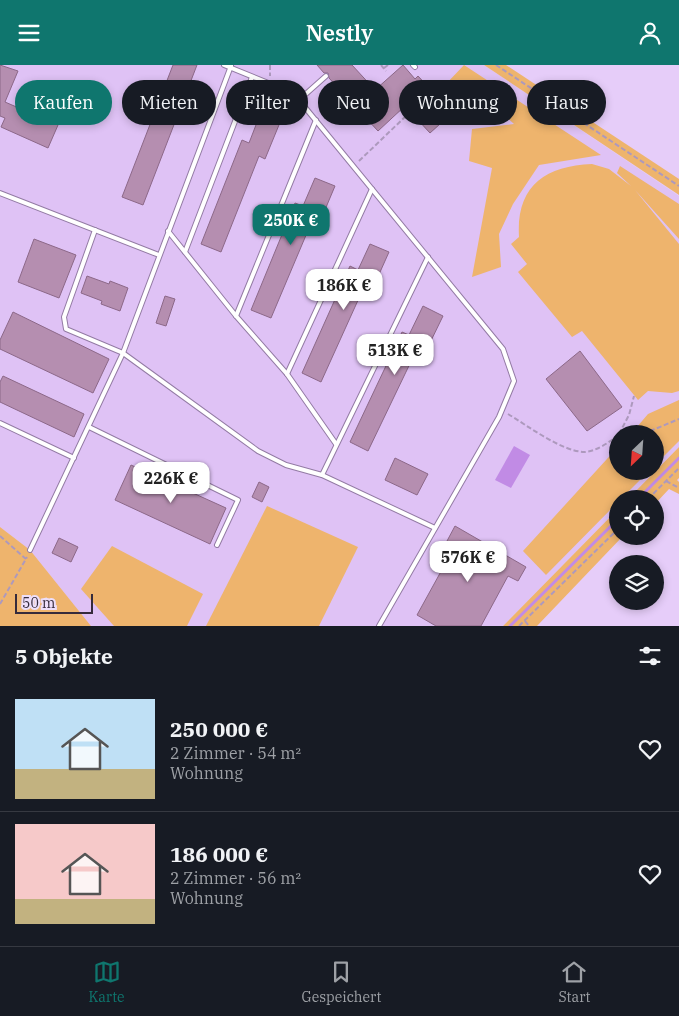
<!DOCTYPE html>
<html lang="de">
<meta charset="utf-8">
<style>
:root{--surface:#171b24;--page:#20242c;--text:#f1f3f6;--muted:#9ea1a6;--line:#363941;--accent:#0f766e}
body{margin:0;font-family:"IBM Plex Serif",serif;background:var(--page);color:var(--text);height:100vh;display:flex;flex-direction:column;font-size:19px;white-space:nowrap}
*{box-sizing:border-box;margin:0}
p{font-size:16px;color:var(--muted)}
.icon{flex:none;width:28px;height:28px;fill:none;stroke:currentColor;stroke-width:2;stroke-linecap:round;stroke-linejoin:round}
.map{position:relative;height:561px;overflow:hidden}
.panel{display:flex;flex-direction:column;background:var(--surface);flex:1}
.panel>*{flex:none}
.hud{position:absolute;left:15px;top:15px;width:650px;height:45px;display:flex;gap:10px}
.needle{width:32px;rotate:205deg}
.tools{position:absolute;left:609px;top:360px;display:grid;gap:10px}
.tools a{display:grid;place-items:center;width:55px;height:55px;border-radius:50%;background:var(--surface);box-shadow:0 2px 8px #0003;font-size:25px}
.scale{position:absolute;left:15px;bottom:12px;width:78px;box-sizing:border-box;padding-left:5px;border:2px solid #352b3c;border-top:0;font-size:14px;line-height:18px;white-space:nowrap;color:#352b3c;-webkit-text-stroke:4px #eddef9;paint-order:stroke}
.price{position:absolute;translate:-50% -42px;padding:0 11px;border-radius:10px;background:#fff;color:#222;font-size:16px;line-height:32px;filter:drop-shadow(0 1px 2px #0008)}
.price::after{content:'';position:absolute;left:50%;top:30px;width:15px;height:11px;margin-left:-8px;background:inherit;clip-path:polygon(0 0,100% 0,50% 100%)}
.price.current{background:var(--accent);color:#fff}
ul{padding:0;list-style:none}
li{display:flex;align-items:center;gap:15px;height:125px;padding:0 15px}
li+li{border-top:1px solid var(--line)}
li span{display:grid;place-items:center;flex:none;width:140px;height:100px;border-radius:0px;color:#555}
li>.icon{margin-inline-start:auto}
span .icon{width:60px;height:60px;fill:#fffc;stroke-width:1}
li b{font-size:21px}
h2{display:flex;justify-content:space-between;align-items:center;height:60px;padding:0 15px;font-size:21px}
.tag{padding:0 18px;border-radius:22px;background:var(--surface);box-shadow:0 2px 8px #0003;font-size:18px;line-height:45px}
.tag.current{background:var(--accent);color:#fff}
header{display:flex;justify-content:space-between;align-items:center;height:65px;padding:0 15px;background:var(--accent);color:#fff;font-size:22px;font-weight:600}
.tabs{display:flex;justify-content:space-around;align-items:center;height:70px;border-top:1px solid var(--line);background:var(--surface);font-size:14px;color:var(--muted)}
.tabs a{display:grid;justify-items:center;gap:2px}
.tabs .current{color:var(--accent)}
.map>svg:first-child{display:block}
.built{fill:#dfc2f5}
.green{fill:#eeb46d}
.water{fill:#c18be5}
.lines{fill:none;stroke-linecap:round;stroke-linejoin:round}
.stream{stroke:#c18be5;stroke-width:3}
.building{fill:#b58eb0;stroke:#8c6888}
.service-casing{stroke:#937ba4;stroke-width:6}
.path{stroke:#ad99bd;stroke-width:2;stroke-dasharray:5 2.5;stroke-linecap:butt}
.service{stroke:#fff;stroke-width:4}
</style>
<header><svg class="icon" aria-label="menu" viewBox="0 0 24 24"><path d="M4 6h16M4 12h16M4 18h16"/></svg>Nestly<svg class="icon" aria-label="person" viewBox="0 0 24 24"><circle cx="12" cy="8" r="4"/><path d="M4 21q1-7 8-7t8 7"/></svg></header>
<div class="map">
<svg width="679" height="561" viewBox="0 0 679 561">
<rect width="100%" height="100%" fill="#e6cdf9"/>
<polygon class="built" points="0,0 484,0 679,131 679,382 655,406 655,369 618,369 618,406 655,406 628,434 618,434 617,445 503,561 91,561 30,485 0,462"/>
<g class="green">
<polygon points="464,0 601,90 539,100 513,139 499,169 501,202 472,212 492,103 469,96 472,64 514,59 476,24 459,29 446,19"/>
<polygon points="484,0 506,0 679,114 679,130"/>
<path d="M592 99 609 104 631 121 617 108 620 101 679 139V174L635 125 679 179V326L672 328 648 326 638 335 582 266 572 272 518 207 527 199 511 179 519 172C516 122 544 101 592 99Z"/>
<polygon points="679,335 679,376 655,400 655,369 631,369 648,349"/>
<polygon points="679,382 679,413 677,415 679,417 679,429 669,424 655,439 655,434 628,434"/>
<polygon points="617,383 618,406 649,406 621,434 618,434 617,438 546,510 523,486"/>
<polygon points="267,441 358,482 319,561 206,561"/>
<polygon points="617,445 618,471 623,471 537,561 503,561"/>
<polygon points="0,462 30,485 91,561 0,561"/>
<polygon points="112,481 203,529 187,561 114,561 81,524"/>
</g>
<polygon class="water" points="514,381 530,390 511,423 495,415"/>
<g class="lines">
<g class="stream">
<polyline points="638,434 679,393"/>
<polyline points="510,561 618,454"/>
</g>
</g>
<g class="building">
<polygon points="0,0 18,6 5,37 58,60 48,83 1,62 5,53 0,51"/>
<polygon points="173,0 197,0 143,140 122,132"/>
<polygon points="317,0 352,0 375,25 403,0 415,14 418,11 431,25 428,27 450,50 430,68 405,41 378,66 329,13 328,8 324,8"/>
<polygon points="261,47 281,55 265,94 259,91 221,187 201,179 242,75 249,78"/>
<polygon points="315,113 335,121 319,159 312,156 271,253 251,245 295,138 303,141"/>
<polygon points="34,174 76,190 59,233 18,217"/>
<polygon points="370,179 389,187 372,225 364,222 321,317 302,308 350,201 358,205"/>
<polygon points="87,211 109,219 110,216 128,223 120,246 101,239 102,236 81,228"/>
<polygon points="165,231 175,234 166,261 156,258"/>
<polygon points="423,241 443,251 425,288 417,284 368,386 350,377 402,267 409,270"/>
<polygon points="13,247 109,294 93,328 0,284 0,275"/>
<polygon points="580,286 622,342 587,366 546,314"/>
<polygon points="3,311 84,349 74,372 0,337 0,317"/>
<polygon points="395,393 428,409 417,430 385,415"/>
<polygon points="131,400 226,443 210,479 115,435"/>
<polygon points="259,417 269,422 262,437 252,432"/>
<polygon points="455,461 526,502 518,516 508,511 481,561 436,561 417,550 455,481 447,476"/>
<polygon points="59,473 78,482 71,497 52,488"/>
</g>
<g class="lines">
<g class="service-casing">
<g id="service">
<polyline points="224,0 288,26 299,35 503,284 514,316 499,352 379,561"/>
<polyline points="413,0 415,2"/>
<polyline points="299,35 326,11"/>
<polyline points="0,128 159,190"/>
<polyline points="95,165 64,252 66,264 123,288 258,386 286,400 322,410 435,463"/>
<polyline points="168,166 236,251 287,309 336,379"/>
<polyline points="185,187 252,12"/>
<polyline points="236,251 316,55"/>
<polyline points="287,309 372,124"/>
<polyline points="0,358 74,393"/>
<polyline points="89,362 238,435 217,480"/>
<polyline points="322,410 428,192"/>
<polyline points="30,485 123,288 231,1"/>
</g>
</g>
<g class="path">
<polyline points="270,0 270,11"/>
<polyline points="381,0 386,6"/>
<polyline points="496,0 679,121"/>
<polyline points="384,3 388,0"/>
<polyline points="359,96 408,49"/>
<path d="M508 349C528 361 561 386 584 387 595 387 610 377 618 370"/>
<polyline points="619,368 639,369"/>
<polyline points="619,369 629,350 634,331"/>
<polyline points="643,369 679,354"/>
<polyline points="666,416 679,423"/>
<polyline points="648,434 679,403"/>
<polyline points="0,471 26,494"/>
<polyline points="0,539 27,492"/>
<polyline points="525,556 529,561"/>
<polyline points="519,561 618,464"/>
</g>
<use href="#service" class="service"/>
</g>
</svg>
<div class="tools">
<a><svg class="needle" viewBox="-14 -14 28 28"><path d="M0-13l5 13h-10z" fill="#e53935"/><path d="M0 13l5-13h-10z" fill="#9ea1a6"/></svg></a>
<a><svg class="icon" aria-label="locate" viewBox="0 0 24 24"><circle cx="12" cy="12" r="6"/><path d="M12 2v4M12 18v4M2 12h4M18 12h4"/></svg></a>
<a><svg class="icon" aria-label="layers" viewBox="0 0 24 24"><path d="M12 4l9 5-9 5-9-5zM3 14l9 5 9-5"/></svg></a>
</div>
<div class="scale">50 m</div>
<b class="price current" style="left:291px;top:181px">250K €</b>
<b class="price" style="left:344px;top:246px">186K €</b>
<b class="price" style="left:395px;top:311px">513K €</b>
<b class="price" style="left:171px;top:439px">226K €</b>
<b class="price" style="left:468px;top:518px">576K €</b>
<div class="hud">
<a class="tag current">Kaufen</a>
<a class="tag">Mieten</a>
<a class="tag">Filter</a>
<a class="tag">Neu</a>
<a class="tag">Wohnung</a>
<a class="tag">Haus</a>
</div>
</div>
<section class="panel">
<h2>5 Objekte<svg class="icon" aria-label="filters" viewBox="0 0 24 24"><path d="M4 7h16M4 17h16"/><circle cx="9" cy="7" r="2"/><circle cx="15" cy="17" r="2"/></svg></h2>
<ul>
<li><span style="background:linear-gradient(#bfe0f5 70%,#c2b280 0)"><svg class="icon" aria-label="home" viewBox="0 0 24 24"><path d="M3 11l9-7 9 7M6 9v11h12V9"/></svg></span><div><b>250 000 €</b><p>2 Zimmer · 54 m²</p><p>Wohnung</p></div><svg class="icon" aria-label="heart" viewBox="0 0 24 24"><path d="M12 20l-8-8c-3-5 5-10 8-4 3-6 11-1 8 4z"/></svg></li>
<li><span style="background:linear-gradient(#f6c9c9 75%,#c2b280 0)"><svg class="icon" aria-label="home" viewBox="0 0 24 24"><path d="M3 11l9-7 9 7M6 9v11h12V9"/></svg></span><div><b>186 000 €</b><p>2 Zimmer · 56 m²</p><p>Wohnung</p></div><svg class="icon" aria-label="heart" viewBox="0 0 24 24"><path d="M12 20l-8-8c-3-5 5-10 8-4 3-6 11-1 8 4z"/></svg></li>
</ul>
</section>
<nav class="tabs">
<a class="current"><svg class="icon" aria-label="map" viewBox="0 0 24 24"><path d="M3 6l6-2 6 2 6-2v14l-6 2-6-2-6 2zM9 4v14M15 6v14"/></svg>Karte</a>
<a><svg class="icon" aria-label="saved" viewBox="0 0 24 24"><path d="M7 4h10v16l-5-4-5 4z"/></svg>Gespeichert</a>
<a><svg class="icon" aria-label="home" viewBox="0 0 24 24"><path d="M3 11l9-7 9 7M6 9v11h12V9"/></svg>Start</a>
</nav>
